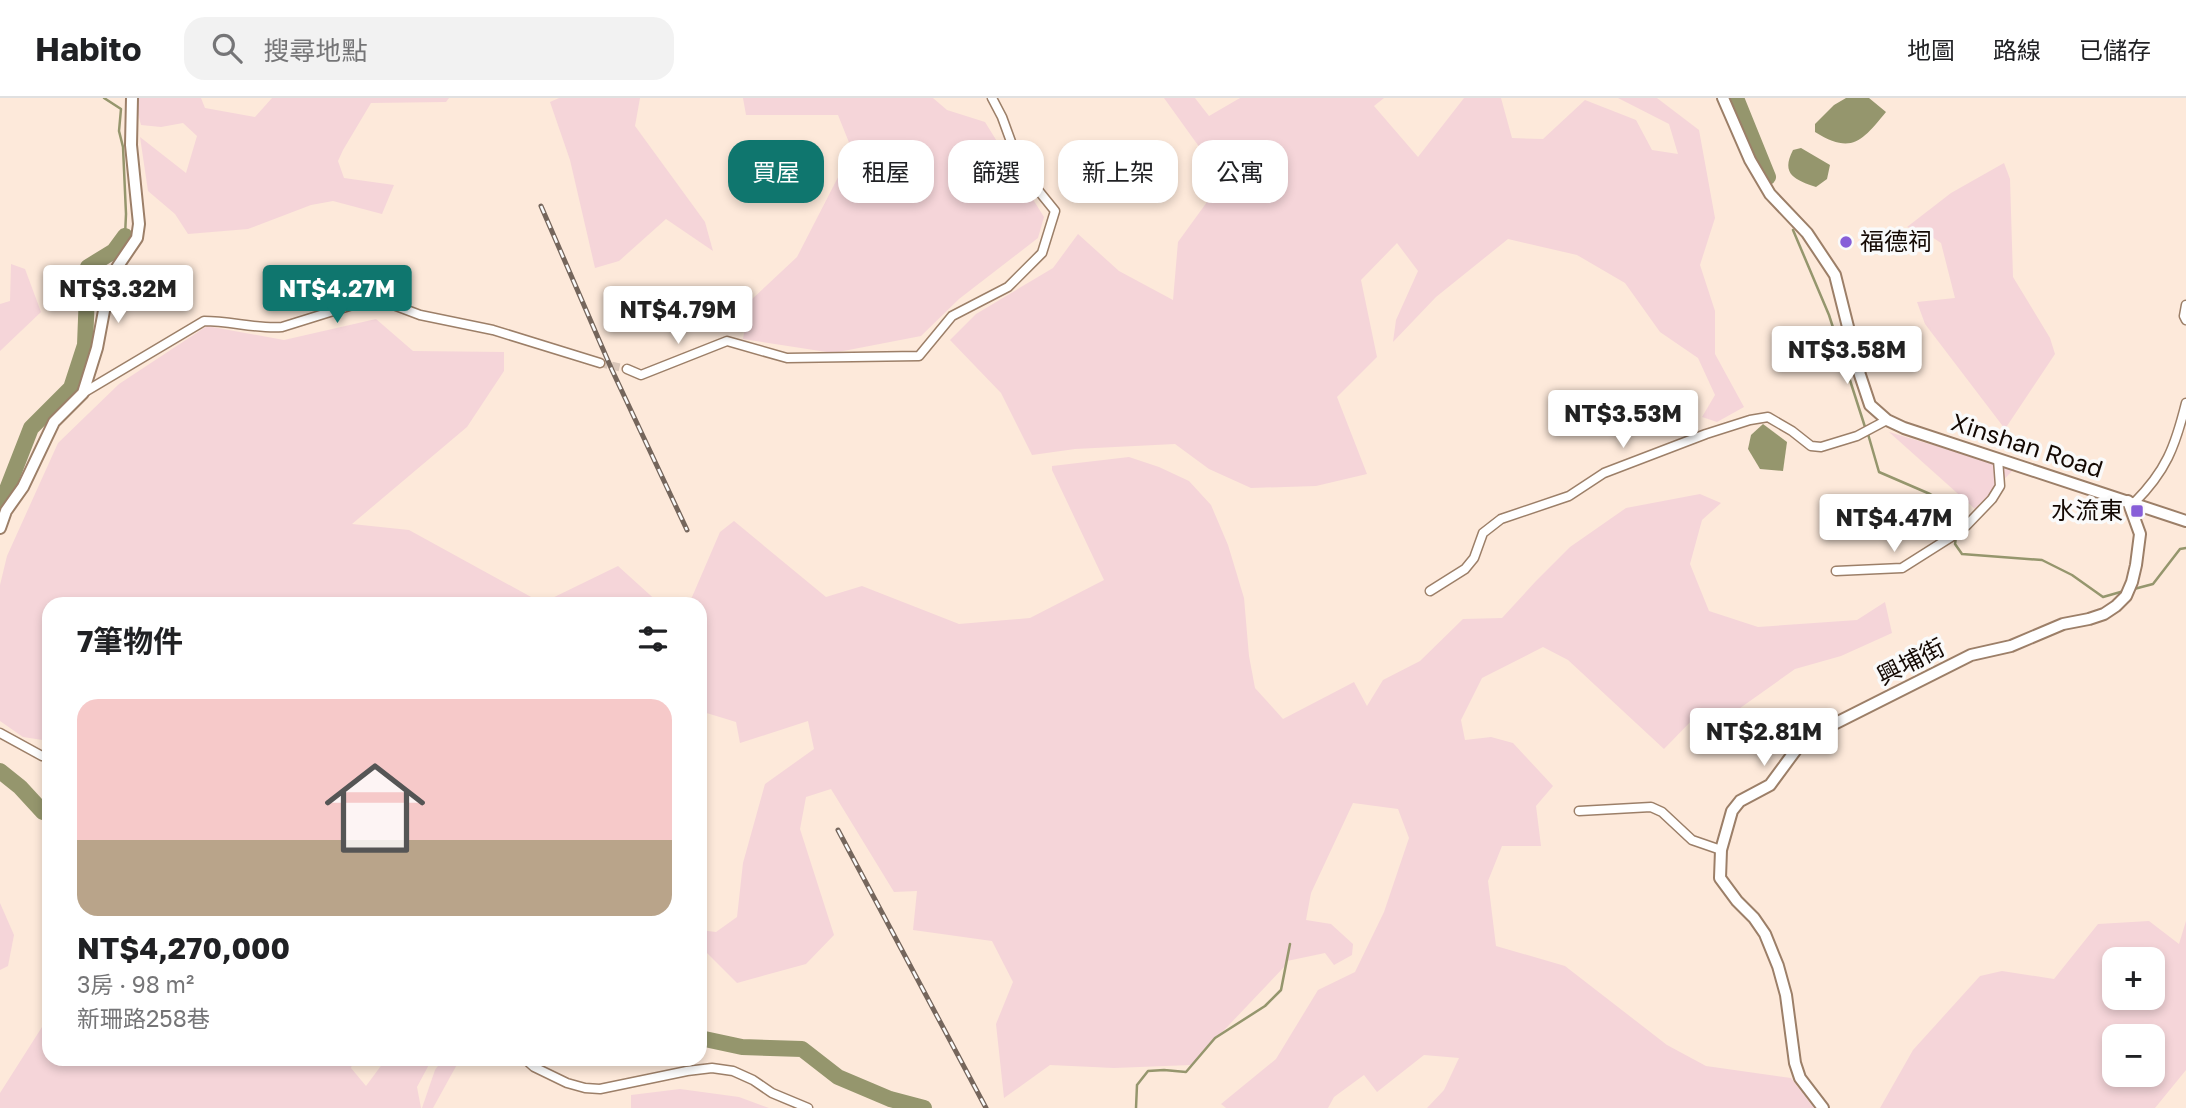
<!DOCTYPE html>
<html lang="zh-TW">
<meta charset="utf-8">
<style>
:root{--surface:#fff;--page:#f2f2f2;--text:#202124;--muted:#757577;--line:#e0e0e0;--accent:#0f766e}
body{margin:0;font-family:"Golos Text","Noto Sans TC",sans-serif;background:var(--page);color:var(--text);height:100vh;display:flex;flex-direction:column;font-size:26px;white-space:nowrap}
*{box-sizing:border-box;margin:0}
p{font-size:23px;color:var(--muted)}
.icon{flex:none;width:38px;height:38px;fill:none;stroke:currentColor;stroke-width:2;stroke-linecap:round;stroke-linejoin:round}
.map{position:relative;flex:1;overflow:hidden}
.side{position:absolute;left:42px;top:499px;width:665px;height:469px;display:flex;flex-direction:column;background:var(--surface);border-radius:21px;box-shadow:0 4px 10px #0003}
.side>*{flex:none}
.hud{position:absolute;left:728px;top:42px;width:665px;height:63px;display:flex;gap:14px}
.controls{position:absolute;left:2102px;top:849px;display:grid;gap:14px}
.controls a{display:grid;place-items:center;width:63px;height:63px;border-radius:14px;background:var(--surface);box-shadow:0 4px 10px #0003;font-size:35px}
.price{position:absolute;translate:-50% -60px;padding:0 16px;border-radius:7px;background:#fff;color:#222;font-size:23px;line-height:46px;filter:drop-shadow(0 2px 4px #0008)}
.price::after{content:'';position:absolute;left:50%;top:42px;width:21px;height:16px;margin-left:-10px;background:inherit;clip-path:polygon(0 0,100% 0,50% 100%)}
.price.on{background:var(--accent);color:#fff}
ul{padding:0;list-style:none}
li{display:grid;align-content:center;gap:14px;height:371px;padding:0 35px}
li span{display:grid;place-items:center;height:217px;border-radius:21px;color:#555}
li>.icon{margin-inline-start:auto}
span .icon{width:126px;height:126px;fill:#fffc;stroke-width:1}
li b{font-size:30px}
h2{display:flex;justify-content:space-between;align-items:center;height:84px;padding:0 35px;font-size:30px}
.pill{padding:0 24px;border-radius:21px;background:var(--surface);box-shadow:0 4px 10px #0003;font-size:24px;line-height:63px}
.pill.on{background:var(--accent);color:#fff}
header{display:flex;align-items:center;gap:42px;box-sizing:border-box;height:98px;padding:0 35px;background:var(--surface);border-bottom:2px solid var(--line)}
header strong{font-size:33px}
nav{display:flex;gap:38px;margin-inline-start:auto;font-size:24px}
.search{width:490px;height:63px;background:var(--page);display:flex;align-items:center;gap:18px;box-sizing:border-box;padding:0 24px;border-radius:21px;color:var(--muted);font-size:26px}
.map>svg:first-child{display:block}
.green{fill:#f5d5d9;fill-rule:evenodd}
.water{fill:#95966d}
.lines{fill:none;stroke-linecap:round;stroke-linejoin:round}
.stream{stroke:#95966d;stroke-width:2.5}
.river{stroke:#95966d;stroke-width:16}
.street-tunnel{stroke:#dac7ba;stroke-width:8;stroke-dasharray:8 4;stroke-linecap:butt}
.street-casing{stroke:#9c7f68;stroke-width:11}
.secondary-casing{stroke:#9c7f68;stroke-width:14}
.street{stroke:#fff;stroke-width:8}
.secondary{stroke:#fff;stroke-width:10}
.rail-casing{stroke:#75665c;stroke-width:5}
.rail{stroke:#fafafa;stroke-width:2.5;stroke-dasharray:8;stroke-linecap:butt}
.poi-dot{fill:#875ed8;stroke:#fafafa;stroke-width:2.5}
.labels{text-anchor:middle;stroke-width:7;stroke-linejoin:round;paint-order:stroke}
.poi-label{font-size:24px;fill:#140903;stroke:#fafafa;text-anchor:start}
.street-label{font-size:24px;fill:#140903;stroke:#fafafa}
</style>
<header>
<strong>Habito</strong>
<div class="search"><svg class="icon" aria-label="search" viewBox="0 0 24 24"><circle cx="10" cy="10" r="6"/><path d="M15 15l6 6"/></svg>搜尋地點</div>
<nav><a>地圖</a><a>路線</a><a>已儲存</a></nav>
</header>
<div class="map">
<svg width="2186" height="1010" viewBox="0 0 2186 1010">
<rect width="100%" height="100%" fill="#fde9da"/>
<g class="green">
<polygon points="134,0 201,0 205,10 255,19 272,0 449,0 446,4 371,5 343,52 338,63 344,80 394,87 382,116 333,103 311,107 248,131 188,136 175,116 148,93 140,39 186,75 197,38 183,25 161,29 141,27"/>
<polygon points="559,0 640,0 635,28 705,124 713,153 666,121 619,163 595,170 570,62 550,4"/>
<polygon points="743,0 933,0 947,12 985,24 1044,119 1038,140 959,201 921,238 833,255 743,241 750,203 797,159 852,52 838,17 746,17"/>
<polygon points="1164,0 1195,0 1209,18 1240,0 1384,0 1374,8 1418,59 1464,0 1501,0 1512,40 1543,41 1585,2 1636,22 1652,52 1678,56 1669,26 1618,0 1657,0 1699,32 1715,120 1700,167 1715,213 1715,256 1744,309 1717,324 1702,319 1715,297 1698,260 1660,234 1625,185 1577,157 1508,141 1436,199 1393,244 1396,222 1418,173 1397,145 1361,182 1377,259 1337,299 1367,376 1316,388 1251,390 1209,371 1175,346 1075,351 1032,357 1001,295 950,242 976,216 1053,170 1078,136 1119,173 1173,202 1178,144 1223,82"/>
<polygon points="2004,65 2010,81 2013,179 2050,240 2055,256 2005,331 1925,226 1917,204 1955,200 1941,145 1926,135 1907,129 1951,95"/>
<polygon points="11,166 25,171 41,214 0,253 0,206 10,203"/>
<polygon points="376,221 413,253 504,254 504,273 467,329 352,426 409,432 542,505 618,468 660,506 49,506 49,643 23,639 0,623 0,487 7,458 58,345 119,286 207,228 284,242"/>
<polygon points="1889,334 2014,371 1975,411"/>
<polygon points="1129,359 1159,369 1189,383 1211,407 1228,447 1244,500 1249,558 1255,590 1283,621 1354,584 1367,608 1383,582 1420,563 1463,521 1502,520 1536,483 1570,449 1626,410 1700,396 1721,405 1702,422 1690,466 1709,513 1758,529 1857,522 1885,504 1892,535 1841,558 1795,571 1726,620 1699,615 1664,651 1568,562 1543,549 1482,580 1461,622 1465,642 1491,639 1513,645 1553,688 1536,708 1541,748 1502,748 1488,783 1496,848 1565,868 1667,947 1706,968 1791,980 1814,1010 1427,1010 1444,992 1459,960 1424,957 1377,994 1364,977 1334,999 1328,1010 1226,1010 1221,1006 1276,961 1318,892 1355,874 1384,814 1409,740 1398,711 1353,705 1311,795 1306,822 1331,826 1353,846 1352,857 1334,867 1325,855 1287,863 1286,867 1191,967 1114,970 1050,967 1004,1000 996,926 1013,884 992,843 913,832 917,793 894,794 831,691 806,699 800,731 834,837 806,866 737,885 700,848 700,832 716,834 737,819 743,765 765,686 814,651 808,623 740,645 736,624 700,613 700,506 689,506 720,434 734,423 826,499 862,488 959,526 1030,520 1104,482 1052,372 1052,368"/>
<polygon points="0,805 14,837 8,868 0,872"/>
<path d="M2149 823 2179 846 2186 823V972L2155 1010H1880L1913 952 1980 878 2002 873 2054 881 2098 826ZM2114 861H2152V900H2114ZM2114 938H2152V976H2114Z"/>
<polygon points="49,918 49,961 354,961 351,970 366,988 386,961 432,961 417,989 421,1010 0,1010 0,995"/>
<polygon points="443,961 460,961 433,1010 422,1010 435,972"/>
<polygon points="680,991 739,999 769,1010 631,1010 631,997"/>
</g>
<g class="water">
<path d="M1846 0H1869L1886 14C1862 43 1852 57 1815 34V26L1834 7Z"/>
<path d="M1801 50 1830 67 1827 81 1816 89C1796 82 1780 77 1793 52Z"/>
<polygon points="1763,326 1787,344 1783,373 1760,371 1748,351 1751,337"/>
<polygon points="1762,610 1771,626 1764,646 1743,651 1733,630"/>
</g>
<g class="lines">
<g class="stream">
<polyline points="104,0 121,11 119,33 123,49 126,116 125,138"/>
<polyline points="1793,132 1829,217 1865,329"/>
<polyline points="1868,336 1879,374 1930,396 1946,405 1960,418 1957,432"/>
<polyline points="1956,439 1955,446 1962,456 2042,462 2072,477 2103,499 2124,493"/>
<polyline points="2134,491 2153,486 2180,451 2186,450"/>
<polyline points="1136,1010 1137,987 1148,973 1164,972 1186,974 1215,940 1265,908 1281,892 1290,846"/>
</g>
<g class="river">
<polyline points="1736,0 1768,79"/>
<polyline points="0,405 6,394 31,330 71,290 85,247 88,169 114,153 125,138"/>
<polyline points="0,673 20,689 43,714 49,716"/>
<polyline points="700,940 742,949 802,951 838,979 890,1001 924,1010"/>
</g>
<polyline class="street-tunnel" points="600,265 627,271"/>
<g class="street-casing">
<g id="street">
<polyline points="2186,207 2184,218 2186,222"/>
<polyline points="627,271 641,277 727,243 787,260 919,258 952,218 1008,189 1042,155 1055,113 1021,71 1002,19 992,0"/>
<path d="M83 295 204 223C231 223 256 231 282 229L375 200 420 217 493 232 600 265"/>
<path d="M2134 405C2166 373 2175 349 2186 305"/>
<polyline points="1836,473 1902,470 1951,439 1967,427 1992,401 2000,388 1998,361"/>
<polyline points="1430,493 1465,471 1474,460 1483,435 1501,421 1569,398 1604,375 1706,336 1750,322 1768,319 1792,333 1811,348 1821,349 1857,338 1887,322"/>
<polyline points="0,635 42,658 49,659"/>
<polyline points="1579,713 1651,709 1662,714 1692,742 1721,752"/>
<polyline points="525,961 534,969 567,985 585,990 600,991 687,973 712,970 733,973 753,982 772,995 808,1010"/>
</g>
</g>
<g class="secondary-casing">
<g id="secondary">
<polyline points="1723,0 1750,62 1770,96 1807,135 1835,177 1860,277 1870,307 1887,322 1904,330 2186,423"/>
<polyline points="0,430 6,413 23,389 54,324 83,295 97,250 109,186 118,168 137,140 139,126 131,47 132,0"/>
<polyline points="1823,1010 1800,980 1795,965 1786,897 1778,868 1765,836 1754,820 1737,803 1720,780 1721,752 1732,713 1740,703 1770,687 1798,649 1826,630 1971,557 2011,548 2063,526 2089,521 2104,516 2116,508 2126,498 2132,484 2136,467 2140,436 2128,403"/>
</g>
</g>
<use href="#street" class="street"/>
<use href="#secondary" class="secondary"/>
<g class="rail-casing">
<g id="rail">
<polyline points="541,108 612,272 687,432"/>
<polyline points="838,732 986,1010"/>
</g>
</g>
<use href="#rail" class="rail"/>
</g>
<g class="poi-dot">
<circle cx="1846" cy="144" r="7"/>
<rect x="2130" y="406" width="14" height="14" rx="3.5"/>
</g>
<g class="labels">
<g class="poi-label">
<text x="1860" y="152">福德祠</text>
<text x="2123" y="421" text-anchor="end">水流東</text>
</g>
<g class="street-label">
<text transform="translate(2027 348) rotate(18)" y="8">Xinshan Road</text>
<text transform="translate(1911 564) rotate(-27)" y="8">興埔街</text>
</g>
</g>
</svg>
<div class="controls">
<a>+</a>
<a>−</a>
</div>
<b class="price" style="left:118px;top:227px">NT$3.32M</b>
<b class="price on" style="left:337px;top:227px">NT$4.27M</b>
<b class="price" style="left:678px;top:248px">NT$4.79M</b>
<b class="price" style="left:1847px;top:288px">NT$3.58M</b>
<b class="price" style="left:1623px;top:352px">NT$3.53M</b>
<b class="price" style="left:1894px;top:456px">NT$4.47M</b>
<b class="price" style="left:1764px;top:670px">NT$2.81M</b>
<div class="hud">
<a class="pill on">買屋</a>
<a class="pill">租屋</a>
<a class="pill">篩選</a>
<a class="pill">新上架</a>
<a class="pill">公寓</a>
</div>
<section class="side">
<h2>7筆物件<svg class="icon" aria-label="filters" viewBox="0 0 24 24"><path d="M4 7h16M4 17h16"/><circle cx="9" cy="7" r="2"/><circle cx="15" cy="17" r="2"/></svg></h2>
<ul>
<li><span style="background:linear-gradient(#f6c9c9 65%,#b9a48a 0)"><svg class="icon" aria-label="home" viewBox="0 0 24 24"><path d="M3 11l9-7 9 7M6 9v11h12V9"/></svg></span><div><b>NT$4,270,000</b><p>3房 · 98 m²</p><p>新珊路258巷</p></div></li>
</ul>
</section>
</div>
